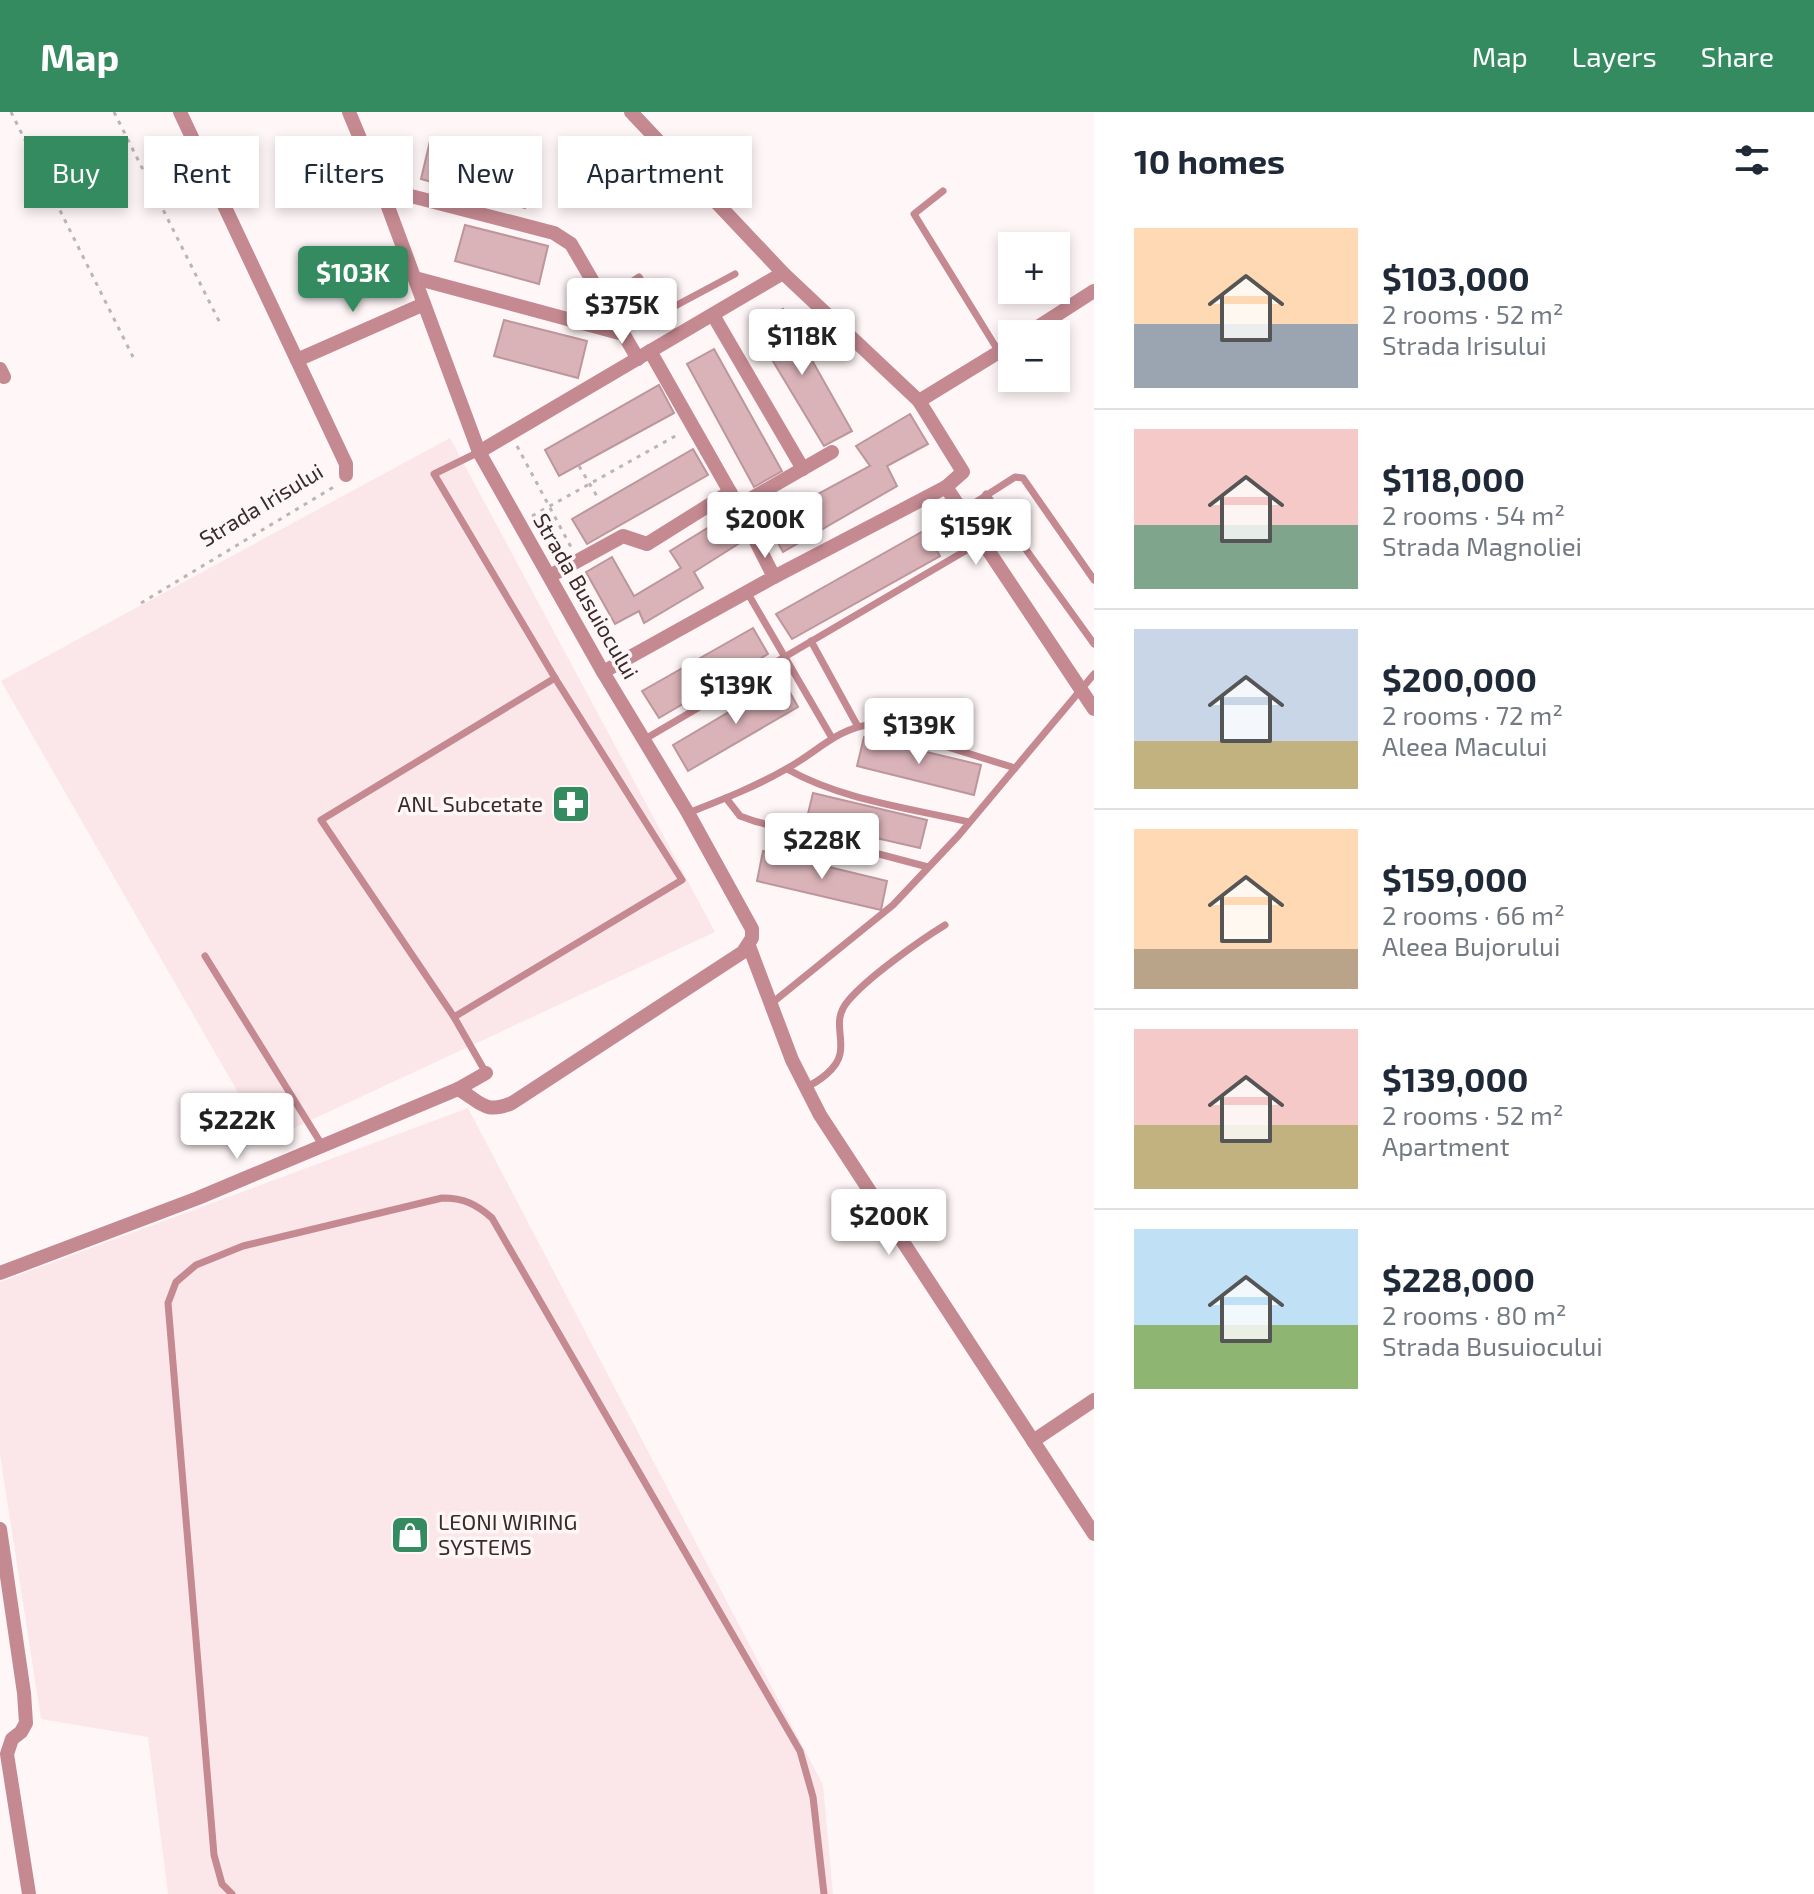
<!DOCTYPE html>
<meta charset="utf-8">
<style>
:root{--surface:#fff;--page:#f2f2f3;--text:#1f2937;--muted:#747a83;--line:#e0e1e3;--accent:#348b60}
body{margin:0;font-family:"Exo 2",sans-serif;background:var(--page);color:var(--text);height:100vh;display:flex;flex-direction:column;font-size:30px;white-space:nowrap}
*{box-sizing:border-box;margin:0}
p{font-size:26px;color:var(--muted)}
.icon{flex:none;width:44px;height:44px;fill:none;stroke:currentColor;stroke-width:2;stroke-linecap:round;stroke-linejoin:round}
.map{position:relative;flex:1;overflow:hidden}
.side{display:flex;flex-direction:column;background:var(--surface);width:720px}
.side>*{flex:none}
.guide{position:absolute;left:24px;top:24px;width:760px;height:72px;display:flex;gap:16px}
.controls{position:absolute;left:998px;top:120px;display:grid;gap:16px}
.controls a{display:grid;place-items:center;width:72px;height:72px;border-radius:0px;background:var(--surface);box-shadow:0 4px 12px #0003;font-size:40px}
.price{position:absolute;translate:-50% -68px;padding:0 18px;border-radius:8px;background:#fff;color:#222;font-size:26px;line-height:52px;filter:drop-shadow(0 2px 4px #0008)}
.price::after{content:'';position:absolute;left:50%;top:48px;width:24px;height:18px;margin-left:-12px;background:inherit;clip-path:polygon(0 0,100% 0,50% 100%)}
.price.active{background:var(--accent);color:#fff}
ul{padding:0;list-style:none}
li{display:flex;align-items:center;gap:24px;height:200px;padding:0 40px}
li+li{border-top:2px solid var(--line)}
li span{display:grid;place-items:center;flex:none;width:224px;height:160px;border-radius:0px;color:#555}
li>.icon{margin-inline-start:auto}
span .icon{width:96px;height:96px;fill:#fffc;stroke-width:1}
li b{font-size:34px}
h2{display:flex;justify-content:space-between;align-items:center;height:96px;padding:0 40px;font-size:34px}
.chip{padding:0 28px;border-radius:0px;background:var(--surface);box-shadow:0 4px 12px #0003;font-size:28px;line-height:72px}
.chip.active{background:var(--accent);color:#fff}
header{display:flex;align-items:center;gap:48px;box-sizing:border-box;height:112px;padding:0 40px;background:var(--accent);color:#fff}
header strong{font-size:38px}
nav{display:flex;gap:44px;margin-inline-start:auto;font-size:28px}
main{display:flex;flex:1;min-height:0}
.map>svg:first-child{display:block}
.built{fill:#fbe7e9}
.building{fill:#dab3b8;stroke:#bc969b;stroke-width:2}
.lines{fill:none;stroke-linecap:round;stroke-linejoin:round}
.path{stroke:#bfb4b5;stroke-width:3;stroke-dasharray:4 6;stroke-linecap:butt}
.lane{stroke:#c48991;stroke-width:7}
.street{stroke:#c48991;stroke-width:14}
.labels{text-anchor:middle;stroke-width:7;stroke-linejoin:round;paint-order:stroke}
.street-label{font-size:22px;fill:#392a2c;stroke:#fff6f7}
.poi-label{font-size:22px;fill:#392a2c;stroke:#fff6f7;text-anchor:end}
</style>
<header>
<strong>Map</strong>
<nav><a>Map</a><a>Layers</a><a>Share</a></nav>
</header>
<main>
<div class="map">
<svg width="1094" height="1782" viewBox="0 0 1094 1782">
<rect width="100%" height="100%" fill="#fff6f7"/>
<g class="built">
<polygon points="450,326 715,820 266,1029 1,569"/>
<polygon points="468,996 823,1673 833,1782 168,1782 148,1625 41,1607 0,1343 0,1170"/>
</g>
<g class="building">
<polygon points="431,25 535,51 525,96 421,67"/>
<polygon points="353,48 363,71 324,89 307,86 304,75 306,69"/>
<polygon points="465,113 548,134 539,172 455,149"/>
<polygon points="783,197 852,319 824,334 753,216"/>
<polygon points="504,208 587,229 578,266 494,244"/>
<polygon points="714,237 782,359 754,375 687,252"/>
<polygon points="659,273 674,301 559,364 545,338"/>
<polygon points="910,302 928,332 887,354 897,374 783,440 766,410 870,354 856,334"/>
<polygon points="693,337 708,363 587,432 572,407"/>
<polygon points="732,401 746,427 694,460 703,476 644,511 639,499 615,512 586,460 612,445 634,484 681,456 670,439"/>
<polygon points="925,418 940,444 792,527 776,502"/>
<polygon points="753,516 768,542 659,606 642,579"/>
<polygon points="783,568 798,595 688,659 673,633"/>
<polygon points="864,625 981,653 974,683 857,654"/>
<polygon points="813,681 927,708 920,736 806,710"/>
<polygon points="763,739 887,769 881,798 757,769"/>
</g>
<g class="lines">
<g class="path">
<polyline points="11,0 133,245"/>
<polyline points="114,0 221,213"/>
<polyline points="517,334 572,437"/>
<polyline points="579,354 598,386"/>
<polyline points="532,404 679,322"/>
<polyline points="141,491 337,373"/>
</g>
<g class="lane">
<polyline points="943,79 914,102 999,240"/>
<polyline points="605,188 639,165 662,201 735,162"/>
<polyline points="479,340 434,362 555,566 321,708 454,905 486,961"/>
<polyline points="986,382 1094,532"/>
<polyline points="962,399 1015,365 1023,366 1094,468"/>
<polyline points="747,480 832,626"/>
<polyline points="811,529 857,613"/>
<polyline points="645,627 982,429"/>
<path d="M787 657C842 688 909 696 969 710"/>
<polyline points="726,686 740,704 754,709 928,755"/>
<path d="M688 701C721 688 755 675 786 657 816 641 838 615 874 612L1015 656"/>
<polyline points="205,844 322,1033"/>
<polyline points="772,891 893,793 959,723 1094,562"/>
<polyline points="454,905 682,768 555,566"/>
<path d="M806 975C818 970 837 957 840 942 844 923 832 908 848 889 867 866 919 829 945 813"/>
<path d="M232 1782 222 1772 214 1743 168 1191 176 1170 196 1153 243 1134 442 1086C464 1086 476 1092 492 1106L800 1639 813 1685 824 1782"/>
</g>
<g class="street">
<polyline points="180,0 346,352 346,363"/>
<path d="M349 0 384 84 479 340 603 560 688 701 752 817V826L743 840 512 991C484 1003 480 989 458 977"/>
<polyline points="631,0 783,161 919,289 963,360 946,375 1094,597"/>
<polyline points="380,76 554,121 571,132 638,247"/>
<polyline points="415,166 623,222"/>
<polyline points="713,203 803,357"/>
<polyline points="1027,222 1094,179"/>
<polyline points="650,239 738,394 774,465"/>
<polyline points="297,248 424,192"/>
<polyline points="0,257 4,265"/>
<polyline points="919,289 1012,232"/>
<polyline points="479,340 783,161"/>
<polyline points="738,394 832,340"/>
<polyline points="550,464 623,424 647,432 730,380"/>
<polyline points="603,560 774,465 946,375"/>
<polyline points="749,834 792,948 820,1003 1094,1422"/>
<polyline points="0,1161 198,1086 458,977 486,961"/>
<polyline points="1033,1329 1094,1288"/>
<polyline points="0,1417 24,1581 26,1611 21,1620 12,1627 7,1642 29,1782"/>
</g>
</g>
<defs>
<g id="pharmacy-square" transform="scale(2)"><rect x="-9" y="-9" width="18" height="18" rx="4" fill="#348b60" stroke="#fff6f7"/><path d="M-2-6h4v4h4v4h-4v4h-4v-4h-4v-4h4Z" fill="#fff"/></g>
<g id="shop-square" transform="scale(2)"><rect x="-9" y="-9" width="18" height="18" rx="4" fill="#348b60" stroke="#fff6f7"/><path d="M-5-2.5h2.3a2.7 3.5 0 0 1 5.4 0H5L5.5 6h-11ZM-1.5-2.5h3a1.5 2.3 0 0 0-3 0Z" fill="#fff"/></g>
</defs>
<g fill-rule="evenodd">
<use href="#pharmacy-square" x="571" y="692"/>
<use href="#shop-square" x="410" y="1423"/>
</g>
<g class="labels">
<g class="street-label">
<text transform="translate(261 393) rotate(-31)" y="8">Strada Irisului</text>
<text transform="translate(586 484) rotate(60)" y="8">Strada Busuiocului</text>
</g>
<g class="poi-label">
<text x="543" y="700">ANL Subcetate</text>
<text x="438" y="1418" text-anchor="start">LEONI WIRING<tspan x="438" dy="25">SYSTEMS</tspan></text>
</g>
</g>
</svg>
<div class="controls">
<a>+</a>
<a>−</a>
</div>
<b class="price active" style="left:353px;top:202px">$103K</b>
<b class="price" style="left:622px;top:234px">$375K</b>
<b class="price" style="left:802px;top:265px">$118K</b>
<b class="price" style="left:765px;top:448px">$200K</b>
<b class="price" style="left:976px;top:455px">$159K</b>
<b class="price" style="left:736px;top:614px">$139K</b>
<b class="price" style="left:919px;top:654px">$139K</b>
<b class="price" style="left:822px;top:769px">$228K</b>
<b class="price" style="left:237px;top:1049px">$222K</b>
<b class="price" style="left:889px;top:1145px">$200K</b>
<div class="guide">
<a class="chip active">Buy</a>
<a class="chip">Rent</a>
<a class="chip">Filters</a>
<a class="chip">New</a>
<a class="chip">Apartment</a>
</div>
</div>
<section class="side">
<h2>10 homes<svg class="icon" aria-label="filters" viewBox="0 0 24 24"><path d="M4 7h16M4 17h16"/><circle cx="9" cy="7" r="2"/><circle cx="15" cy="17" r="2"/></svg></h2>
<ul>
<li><span style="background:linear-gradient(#ffd9b3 60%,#9aa5b1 0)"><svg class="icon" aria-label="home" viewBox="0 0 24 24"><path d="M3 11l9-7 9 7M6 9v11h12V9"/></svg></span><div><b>$103,000</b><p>2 rooms · 52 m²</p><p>Strada Irisului</p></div></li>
<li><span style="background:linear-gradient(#f6c9c9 60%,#7fa58c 0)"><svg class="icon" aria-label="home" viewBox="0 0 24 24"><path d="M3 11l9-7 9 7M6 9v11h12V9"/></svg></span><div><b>$118,000</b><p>2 rooms · 54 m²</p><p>Strada Magnoliei</p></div></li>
<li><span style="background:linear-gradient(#c9d6e8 70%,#c2b280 0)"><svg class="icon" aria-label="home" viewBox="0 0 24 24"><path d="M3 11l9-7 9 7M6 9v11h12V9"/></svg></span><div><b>$200,000</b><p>2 rooms · 72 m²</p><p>Aleea Macului</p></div></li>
<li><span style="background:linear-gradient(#ffd9b3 75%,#b9a48a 0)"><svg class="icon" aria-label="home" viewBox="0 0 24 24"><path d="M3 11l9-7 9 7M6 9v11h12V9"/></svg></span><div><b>$159,000</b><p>2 rooms · 66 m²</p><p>Aleea Bujorului</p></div></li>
<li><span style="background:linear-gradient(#f6c9c9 60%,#c2b280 0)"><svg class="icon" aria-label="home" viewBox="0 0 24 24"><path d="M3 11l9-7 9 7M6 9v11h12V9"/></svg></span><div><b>$139,000</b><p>2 rooms · 52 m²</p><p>Apartment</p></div></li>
<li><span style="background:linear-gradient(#bfe0f5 60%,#8fb573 0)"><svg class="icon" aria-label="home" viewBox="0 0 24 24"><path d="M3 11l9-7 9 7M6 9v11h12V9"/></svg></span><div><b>$228,000</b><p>2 rooms · 80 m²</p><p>Strada Busuiocului</p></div></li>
</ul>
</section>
</main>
